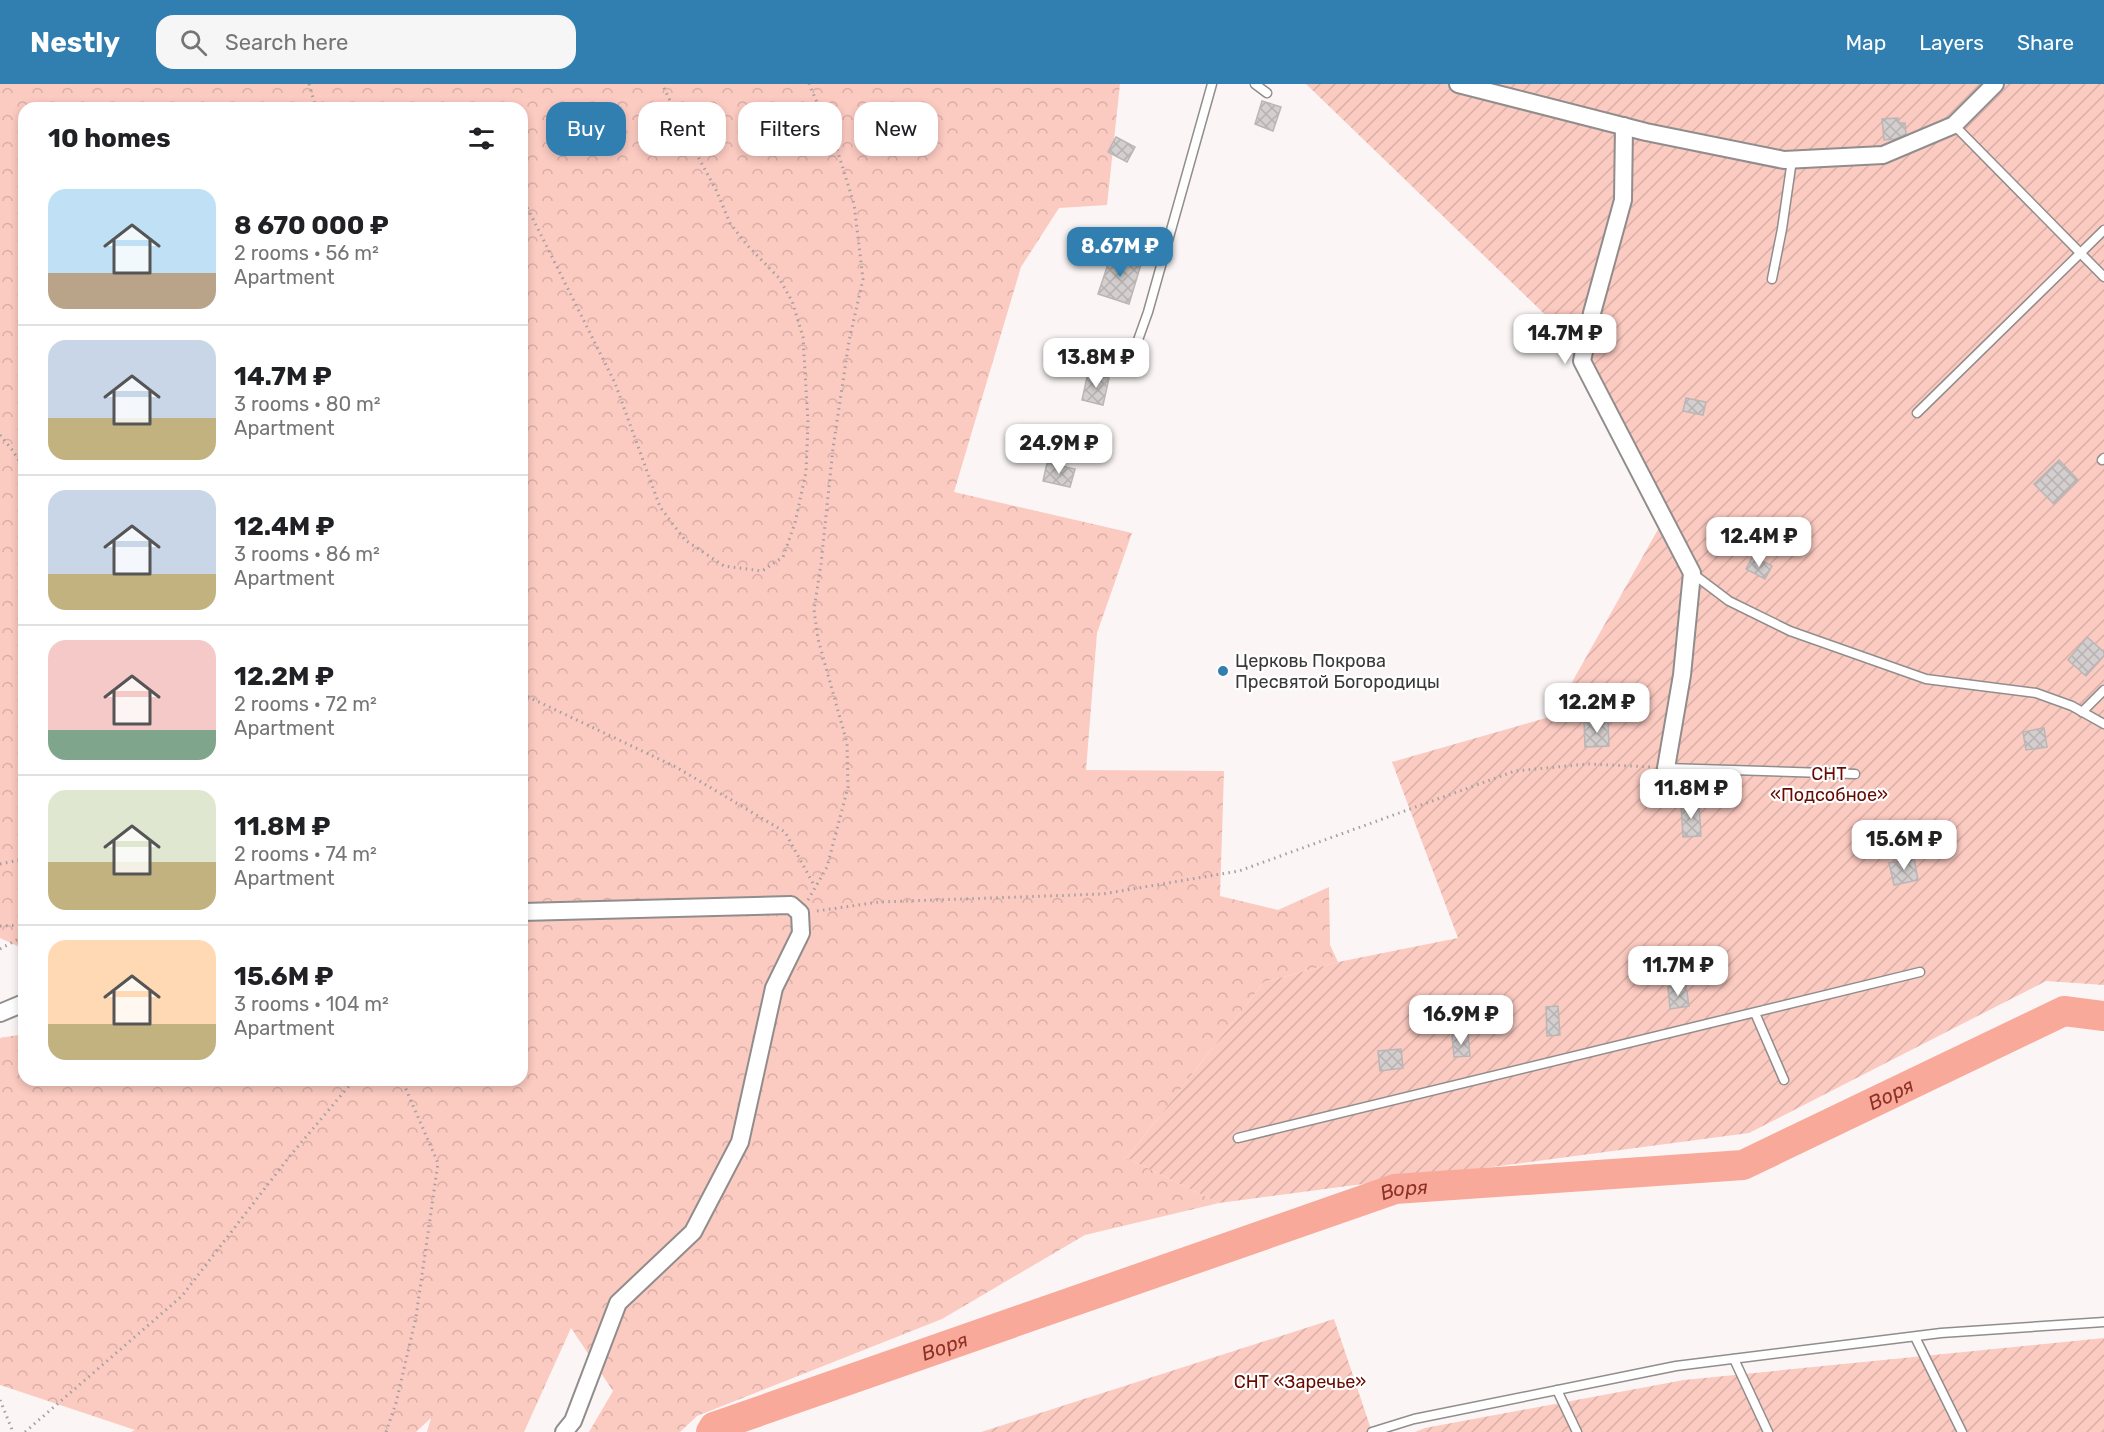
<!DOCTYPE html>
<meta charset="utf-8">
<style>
:root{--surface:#fff;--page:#f6f6f6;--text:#202124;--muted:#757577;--line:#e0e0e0;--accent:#317fb1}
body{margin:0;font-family:Rubik,sans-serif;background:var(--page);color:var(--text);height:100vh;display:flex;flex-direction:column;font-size:22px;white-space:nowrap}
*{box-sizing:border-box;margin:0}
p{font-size:20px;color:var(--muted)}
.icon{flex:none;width:33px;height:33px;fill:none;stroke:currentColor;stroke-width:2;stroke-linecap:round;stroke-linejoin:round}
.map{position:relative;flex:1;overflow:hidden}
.drawer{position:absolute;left:18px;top:18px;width:510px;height:984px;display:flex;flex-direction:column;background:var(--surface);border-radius:18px;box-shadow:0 3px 9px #0003}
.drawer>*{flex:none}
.top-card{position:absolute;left:546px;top:18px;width:570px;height:54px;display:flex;gap:12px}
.price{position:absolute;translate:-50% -51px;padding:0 14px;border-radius:12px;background:#fff;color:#222;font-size:20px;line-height:39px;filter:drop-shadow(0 2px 3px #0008)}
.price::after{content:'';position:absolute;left:50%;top:36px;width:18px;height:14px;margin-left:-9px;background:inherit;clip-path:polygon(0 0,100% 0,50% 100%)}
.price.on{background:var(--accent);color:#fff}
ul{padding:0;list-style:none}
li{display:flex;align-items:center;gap:18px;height:150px;padding:0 30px}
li+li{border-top:2px solid var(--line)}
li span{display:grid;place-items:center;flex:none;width:168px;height:120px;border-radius:18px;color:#555}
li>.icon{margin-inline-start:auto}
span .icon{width:72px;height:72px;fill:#fffc;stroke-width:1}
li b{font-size:26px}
h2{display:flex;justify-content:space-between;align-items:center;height:72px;padding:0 30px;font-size:26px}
.chip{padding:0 21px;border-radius:18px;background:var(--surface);box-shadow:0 3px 9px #0003;font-size:21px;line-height:54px}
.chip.on{background:var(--accent);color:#fff}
header{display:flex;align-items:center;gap:36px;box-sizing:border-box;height:84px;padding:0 30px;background:var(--accent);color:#fff}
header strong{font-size:28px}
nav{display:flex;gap:33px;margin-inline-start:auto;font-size:21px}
.search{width:420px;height:54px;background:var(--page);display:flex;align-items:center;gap:15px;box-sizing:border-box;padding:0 21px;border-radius:18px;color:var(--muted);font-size:22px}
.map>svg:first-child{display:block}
.forest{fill:url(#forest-crowns)}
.garden{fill:url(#garden-furrows)}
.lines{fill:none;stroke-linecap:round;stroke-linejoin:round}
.river{stroke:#f8a99a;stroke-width:30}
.building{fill:url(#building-cross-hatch);stroke:#bbb6b5;stroke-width:1.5}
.lane-casing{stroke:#918d8c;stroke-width:11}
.street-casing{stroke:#918d8c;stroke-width:20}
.path{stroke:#a4a0a0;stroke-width:3;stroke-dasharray:1.5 4.5;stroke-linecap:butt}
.lane{stroke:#fff;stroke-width:8}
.street{stroke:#fff;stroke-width:16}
.poi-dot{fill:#317fb1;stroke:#fff;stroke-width:2}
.labels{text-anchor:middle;stroke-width:4.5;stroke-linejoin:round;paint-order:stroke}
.poi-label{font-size:18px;fill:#3a3838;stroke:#fff;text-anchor:start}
.park-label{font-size:18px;fill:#670a01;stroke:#fff}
.water-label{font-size:20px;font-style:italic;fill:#8d3225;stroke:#fff}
</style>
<header>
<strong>Nestly</strong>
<div class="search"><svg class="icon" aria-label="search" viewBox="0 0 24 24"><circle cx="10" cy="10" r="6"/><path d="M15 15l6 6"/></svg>Search here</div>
<nav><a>Map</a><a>Layers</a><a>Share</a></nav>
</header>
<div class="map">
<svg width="2104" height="1348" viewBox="0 0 2104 1348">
<defs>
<pattern id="forest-crowns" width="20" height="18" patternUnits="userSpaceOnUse" patternTransform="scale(1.5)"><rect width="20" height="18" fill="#fbcac1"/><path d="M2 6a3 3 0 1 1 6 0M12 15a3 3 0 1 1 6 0" fill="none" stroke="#d8aea7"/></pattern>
<pattern id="garden-furrows" width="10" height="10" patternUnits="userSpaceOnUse" patternTransform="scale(1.5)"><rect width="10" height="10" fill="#fbcac1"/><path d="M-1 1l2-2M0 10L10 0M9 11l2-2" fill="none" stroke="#d8aea7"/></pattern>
<pattern id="building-cross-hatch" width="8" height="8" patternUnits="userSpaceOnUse" patternTransform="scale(1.5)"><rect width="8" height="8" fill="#d4cfce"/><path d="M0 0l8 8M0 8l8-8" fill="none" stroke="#b7b2b2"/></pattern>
</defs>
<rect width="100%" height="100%" fill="#fbf6f5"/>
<polygon class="forest" points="0,0 1120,0 1107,121 1059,124 1021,183 954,408 1132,449 1097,549 1086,686 1224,687 1220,812 1278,826 1329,803 1330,861 1338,878 1264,898 1127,1074 1219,1119 1085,1151 942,1235 697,1332 680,1348 589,1348 613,1307 571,1244 524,1348 427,1348 431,1334 416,1348 131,1348 135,1346 0,1301 0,954 24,950 24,996 522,996 522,24 24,24 24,865 0,854"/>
<g class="garden">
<polygon points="1306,0 2104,0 2104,901 2046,897 1749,1049 1219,1119 1127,1074 1264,898 1338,878 1458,854 1392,678 1553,632 1661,440 1591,275"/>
<polygon points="1334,1235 1372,1348 981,1348"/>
<polygon points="2104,1254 2104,1348 1415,1348 1425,1344 1684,1296"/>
</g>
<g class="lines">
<path class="river" id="s1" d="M711 1348 714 1343 1395 1105 1743 1081 2064 927 2104 932"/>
</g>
<g class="building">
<polygon points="1262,17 1281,23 1273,47 1255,40"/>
<polygon points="1898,34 1899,39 1905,39 1906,50 1895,55 1884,56 1882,35"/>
<polygon points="1116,53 1135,63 1127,78 1108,68"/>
<polygon points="1112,168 1142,177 1129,220 1098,210"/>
<polygon points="1088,289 1109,294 1103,321 1082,316"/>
<polygon points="1686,314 1706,318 1703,331 1683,327"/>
<polygon points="2059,376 2078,396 2054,420 2034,400"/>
<polygon points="1047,379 1075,385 1070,403 1043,397"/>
<polygon points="1753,472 1772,482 1765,495 1746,485"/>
<polygon points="2087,553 2104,568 2104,572 2086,592 2068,576"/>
<polygon points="1608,636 1609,662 1585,663 1584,637"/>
<polygon points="2044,644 2047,663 2026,666 2023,648"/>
<polygon points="1699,720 1701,752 1683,753 1681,721"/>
<polygon points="1914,774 1918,796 1894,801 1889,779"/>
<polygon points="1686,901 1689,922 1670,925 1668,903"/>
<polygon points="1558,922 1560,951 1547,952 1546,923"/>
<polygon points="1468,950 1470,972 1454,973 1452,951"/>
<polygon points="1401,965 1403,984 1380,987 1378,967"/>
</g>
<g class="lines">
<g class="lane-casing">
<g id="lane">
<polyline points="1255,0 1267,9"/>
<polyline points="1954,41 2104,193"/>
<polyline points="1772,195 1782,145 1792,76"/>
<polyline points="1128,284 1148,228 1212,0"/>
<polyline points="1917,329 2104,146"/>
<polyline points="2102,376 2104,374"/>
<polyline points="1692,489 1729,517 1790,547 1926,595 2036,609 2072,622 2104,640"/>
<polyline points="2082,628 2104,606"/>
<polyline points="1666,684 1855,690"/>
<polyline points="1755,929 1784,996"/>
<polyline points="1238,1054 1920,888"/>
<polyline points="1915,1253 1962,1348"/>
<polyline points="1734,1275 1768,1348"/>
<polyline points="1557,1306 1577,1348"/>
<polyline points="1372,1348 1414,1335 1676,1282 1941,1249 2104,1238"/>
</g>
</g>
<g class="street-casing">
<g id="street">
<polyline points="1458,0 1646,48 1784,76 1883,71 1954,41 1995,0"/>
<polyline points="1624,42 1623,116 1592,229 1582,277 1692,489 1682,591 1666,684"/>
<polyline points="522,828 791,821 800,829 801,849 774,904 740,1058 693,1148 618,1219 573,1337 564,1348"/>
<polyline points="0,929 24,919"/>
</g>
</g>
<g class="path">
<polyline points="309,0 316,24"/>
<polyline points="439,24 448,24"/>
<polyline points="522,113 615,299 660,423 685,456 724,482 762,487 783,473 795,439 806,388 808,339 803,253 792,217 779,194 747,161 730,139 716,106 689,56 662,0"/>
<polyline points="0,351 13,367 24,385"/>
<polyline points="522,610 676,683 785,748 815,803"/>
<polyline points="0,780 24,775"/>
<polyline points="808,816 827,783 848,703 847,659 818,555 814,526 821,480 833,364 849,257 863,195 854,120 836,62 809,0"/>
<polyline points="817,827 879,818 1103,810 1239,787 1515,687 1588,680 1651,683"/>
<polyline points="0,842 24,841"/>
<polyline points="0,865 24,852"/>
<polyline points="0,1316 13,1348"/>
<polyline points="25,1348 182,1212 289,1073 354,996"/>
<polyline points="386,1348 396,1319 416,1233 438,1079 402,996"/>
</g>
<use href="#lane" class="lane"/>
<use href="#street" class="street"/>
</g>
<circle class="poi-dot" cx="1223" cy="587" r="6"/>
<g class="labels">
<g class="poi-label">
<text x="1235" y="583">Церковь Покрова<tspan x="1235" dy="21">Пресвятой Богородицы</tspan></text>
</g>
<g class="park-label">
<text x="1829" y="696">СНТ<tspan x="1829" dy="21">«Подсобное»</tspan></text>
<text x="1300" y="1304">СНТ «Заречье»</text>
</g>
<g class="water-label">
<text dy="7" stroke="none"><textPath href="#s1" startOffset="1240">Воря</textPath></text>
<text dy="7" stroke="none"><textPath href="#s1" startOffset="736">Воря</textPath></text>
<text dy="7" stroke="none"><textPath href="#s1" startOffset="250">Воря</textPath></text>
</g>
</g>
</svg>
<b class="price on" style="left:1120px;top:194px">8.67M ₽</b>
<b class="price" style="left:1565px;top:281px">14.7M ₽</b>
<b class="price" style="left:1096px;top:305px">13.8M ₽</b>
<b class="price" style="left:1059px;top:391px">24.9M ₽</b>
<b class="price" style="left:1759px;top:484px">12.4M ₽</b>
<b class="price" style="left:1597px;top:650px">12.2M ₽</b>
<b class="price" style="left:1691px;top:736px">11.8M ₽</b>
<b class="price" style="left:1904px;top:787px">15.6M ₽</b>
<b class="price" style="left:1678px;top:913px">11.7M ₽</b>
<b class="price" style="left:1461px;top:962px">16.9M ₽</b>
<div class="top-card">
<a class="chip on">Buy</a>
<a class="chip">Rent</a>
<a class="chip">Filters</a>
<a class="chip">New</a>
</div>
<section class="drawer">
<h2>10 homes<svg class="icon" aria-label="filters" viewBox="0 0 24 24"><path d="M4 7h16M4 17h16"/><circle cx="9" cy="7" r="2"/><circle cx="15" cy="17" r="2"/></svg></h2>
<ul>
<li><span style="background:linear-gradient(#bfe0f5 70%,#b9a48a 0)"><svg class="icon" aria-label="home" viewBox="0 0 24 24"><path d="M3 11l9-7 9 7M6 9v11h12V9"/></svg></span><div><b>8 670 000 ₽</b><p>2 rooms · 56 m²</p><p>Apartment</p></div></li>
<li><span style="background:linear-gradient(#c9d6e8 65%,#c2b280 0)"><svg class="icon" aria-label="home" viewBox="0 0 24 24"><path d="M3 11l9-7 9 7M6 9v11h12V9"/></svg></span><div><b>14.7M ₽</b><p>3 rooms · 80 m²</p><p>Apartment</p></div></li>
<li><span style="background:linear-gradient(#c9d6e8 70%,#c2b280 0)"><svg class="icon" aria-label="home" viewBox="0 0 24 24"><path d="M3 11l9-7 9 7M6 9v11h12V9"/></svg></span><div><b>12.4M ₽</b><p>3 rooms · 86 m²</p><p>Apartment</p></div></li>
<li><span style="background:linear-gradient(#f6c9c9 75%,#7fa58c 0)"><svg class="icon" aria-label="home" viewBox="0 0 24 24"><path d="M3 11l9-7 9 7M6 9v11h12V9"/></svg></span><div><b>12.2M ₽</b><p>2 rooms · 72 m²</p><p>Apartment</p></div></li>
<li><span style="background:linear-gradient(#dfe7d0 60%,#c2b280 0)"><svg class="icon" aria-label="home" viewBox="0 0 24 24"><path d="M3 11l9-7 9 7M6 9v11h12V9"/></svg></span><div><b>11.8M ₽</b><p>2 rooms · 74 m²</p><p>Apartment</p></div></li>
<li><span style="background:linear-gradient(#ffd9b3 70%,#c2b280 0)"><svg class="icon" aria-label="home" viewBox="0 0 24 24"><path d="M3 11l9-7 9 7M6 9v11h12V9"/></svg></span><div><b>15.6M ₽</b><p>3 rooms · 104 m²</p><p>Apartment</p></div></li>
</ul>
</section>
</div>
